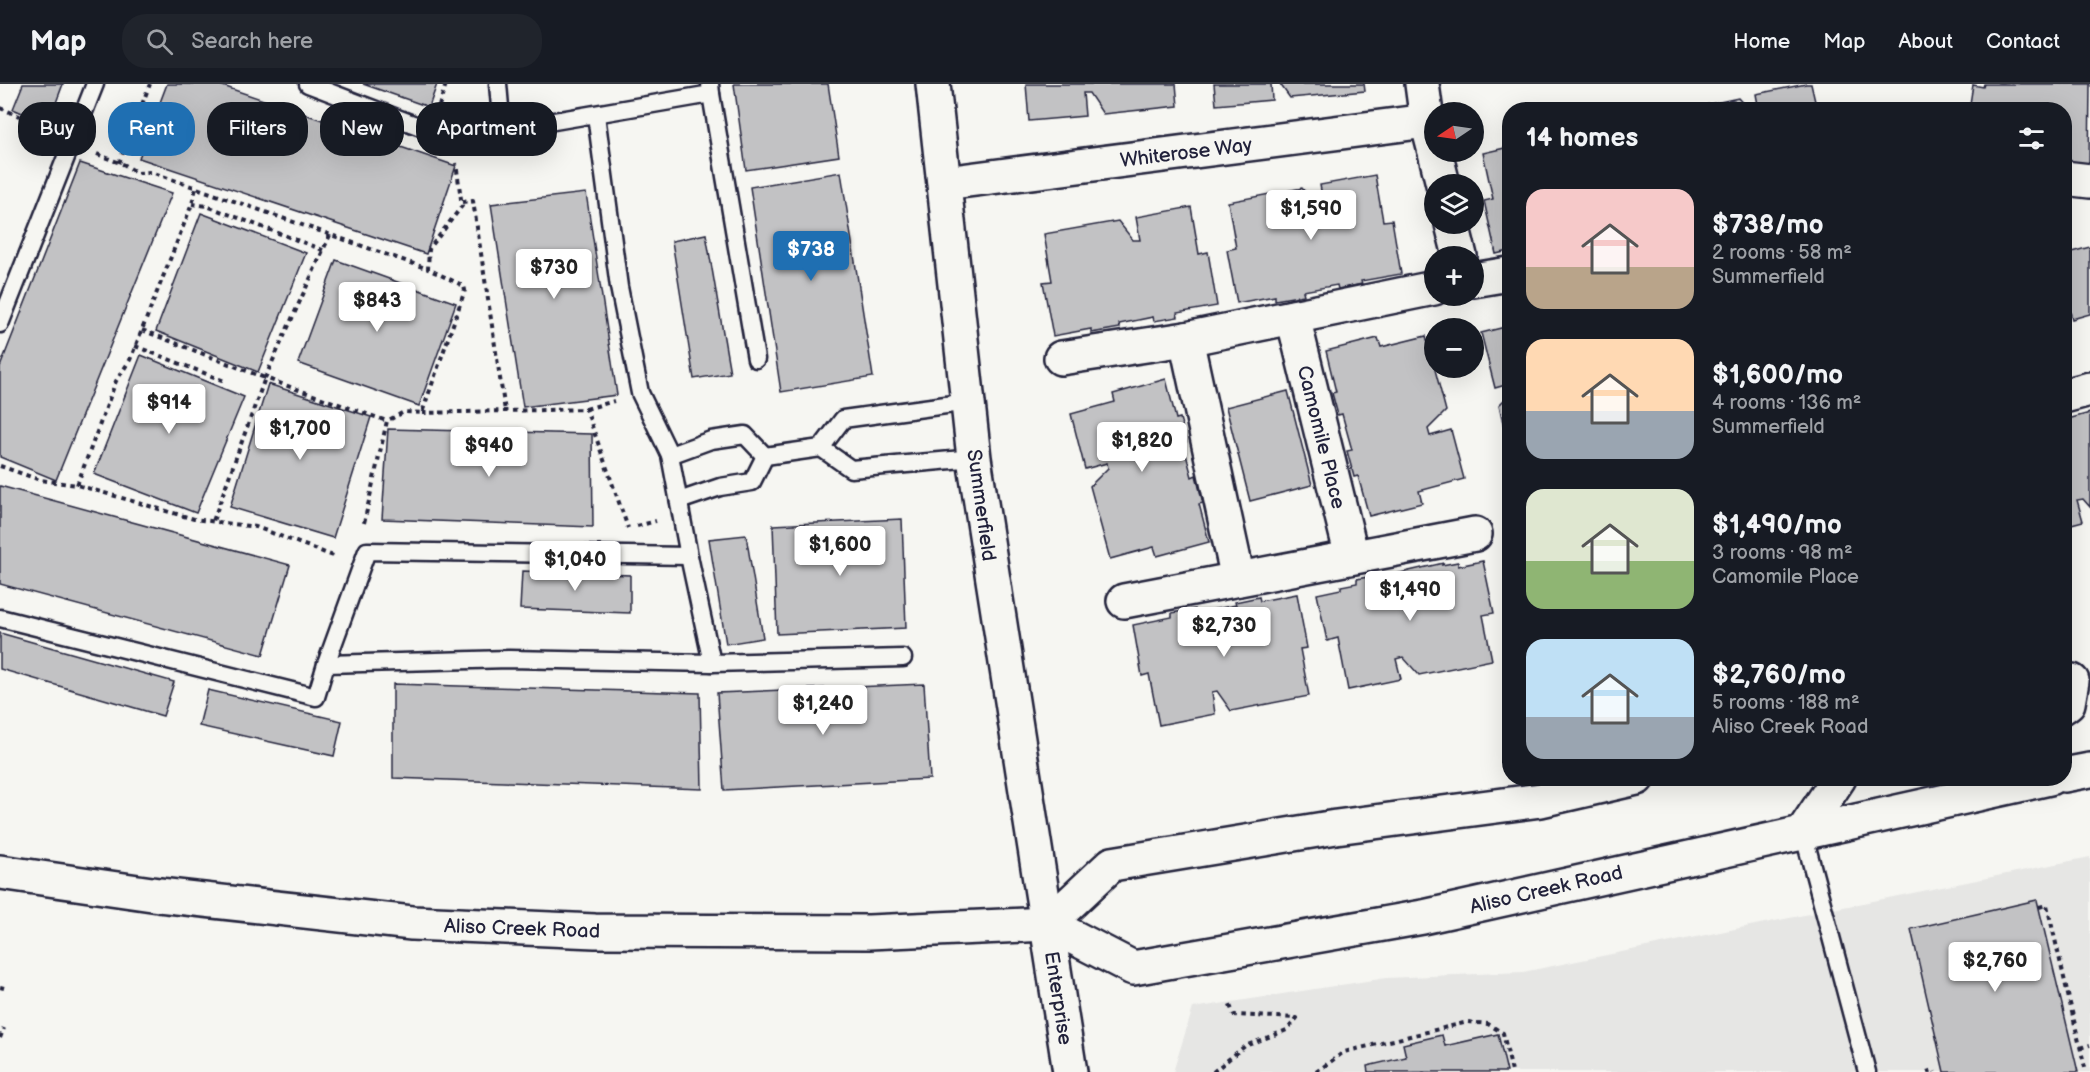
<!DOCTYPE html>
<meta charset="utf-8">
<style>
:root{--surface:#171b24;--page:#20242c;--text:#f1f3f6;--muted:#9ea1a6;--line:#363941;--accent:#1f6fb2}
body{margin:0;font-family:"Balsamiq Sans",sans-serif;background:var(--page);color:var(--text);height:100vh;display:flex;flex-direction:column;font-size:22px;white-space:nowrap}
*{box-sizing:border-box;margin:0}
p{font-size:20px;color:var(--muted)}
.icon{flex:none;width:33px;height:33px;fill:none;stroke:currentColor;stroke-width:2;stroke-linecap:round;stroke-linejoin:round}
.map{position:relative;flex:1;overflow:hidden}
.side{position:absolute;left:1502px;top:18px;width:570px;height:684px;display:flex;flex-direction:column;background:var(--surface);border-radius:24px;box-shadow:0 6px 24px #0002}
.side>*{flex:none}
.hud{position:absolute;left:18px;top:18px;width:570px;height:54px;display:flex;gap:12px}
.needle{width:39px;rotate:257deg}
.tools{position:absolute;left:1424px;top:18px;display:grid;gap:12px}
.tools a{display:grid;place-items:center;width:60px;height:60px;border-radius:50%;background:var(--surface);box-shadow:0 6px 24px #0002;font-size:30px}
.price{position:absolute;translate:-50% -51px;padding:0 14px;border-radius:6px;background:#fff;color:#222;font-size:20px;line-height:39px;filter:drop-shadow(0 2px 3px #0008)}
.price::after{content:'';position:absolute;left:50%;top:36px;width:18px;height:14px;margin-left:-9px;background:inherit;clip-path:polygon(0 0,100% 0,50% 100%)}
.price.active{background:var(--accent);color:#fff}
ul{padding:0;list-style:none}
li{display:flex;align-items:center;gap:18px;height:150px;padding:0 24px}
li span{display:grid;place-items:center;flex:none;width:168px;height:120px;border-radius:18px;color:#555}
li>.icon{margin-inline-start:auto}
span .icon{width:72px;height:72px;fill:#fffc;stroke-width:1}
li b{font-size:26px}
h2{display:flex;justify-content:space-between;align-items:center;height:72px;padding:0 24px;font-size:26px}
.pill{padding:0 21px;border-radius:24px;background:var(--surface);box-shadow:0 6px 24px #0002;font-size:21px;line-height:54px}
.pill.active{background:var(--accent);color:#fff}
header{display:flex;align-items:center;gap:36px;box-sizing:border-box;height:84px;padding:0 30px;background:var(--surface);border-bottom:2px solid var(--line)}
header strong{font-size:28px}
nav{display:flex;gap:33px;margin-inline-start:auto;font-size:21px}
.search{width:420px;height:54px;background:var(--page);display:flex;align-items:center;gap:15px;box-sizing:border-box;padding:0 21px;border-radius:24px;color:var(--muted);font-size:22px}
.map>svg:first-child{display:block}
.built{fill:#e6e6e4}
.building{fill:#c2c2c4;stroke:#22223b;stroke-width:1.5}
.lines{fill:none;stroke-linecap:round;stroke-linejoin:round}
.lane-casing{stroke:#22223b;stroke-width:21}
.street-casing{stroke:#22223b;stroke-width:38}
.secondary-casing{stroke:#22223b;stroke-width:38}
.primary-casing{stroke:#22223b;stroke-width:38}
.path{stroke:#22223b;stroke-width:4;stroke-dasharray:4.5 4.5;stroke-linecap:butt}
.lane{stroke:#f6f6f2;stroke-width:16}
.street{stroke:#f6f6f2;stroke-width:33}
.secondary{stroke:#f6f6f2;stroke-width:33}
.primary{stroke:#f6f6f2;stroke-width:33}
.labels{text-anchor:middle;stroke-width:4.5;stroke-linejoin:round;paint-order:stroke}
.street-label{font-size:20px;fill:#22223b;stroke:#f6f6f2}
</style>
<header>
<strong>Map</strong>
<div class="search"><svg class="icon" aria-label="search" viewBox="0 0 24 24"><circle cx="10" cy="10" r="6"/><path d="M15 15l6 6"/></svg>Search here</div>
<nav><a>Home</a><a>Map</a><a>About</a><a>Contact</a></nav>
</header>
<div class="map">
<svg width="2090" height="988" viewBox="0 0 2090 988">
<rect width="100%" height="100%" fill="#f6f6f2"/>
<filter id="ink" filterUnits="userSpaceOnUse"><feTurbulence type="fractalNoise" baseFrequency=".0167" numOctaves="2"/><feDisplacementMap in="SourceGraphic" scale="12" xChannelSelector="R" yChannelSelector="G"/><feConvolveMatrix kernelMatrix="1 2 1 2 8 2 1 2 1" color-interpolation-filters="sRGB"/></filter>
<g filter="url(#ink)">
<polygon class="built" points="2090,773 2090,988 1173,988 1193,924 1386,894 1523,888"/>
<g class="building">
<polygon points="23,0 63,0 48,40 13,25"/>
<polygon points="167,0 217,0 456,82 426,170 139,74"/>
<polygon points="363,0 437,0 429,23"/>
<polygon points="734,0 828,0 839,72 746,86"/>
<polygon points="1026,0 1176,0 1178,22 1103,30 1089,9 1083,9 1085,32 1029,37"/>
<polygon points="1214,0 1271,0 1272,16 1216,21"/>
<polygon points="1280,0 1364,0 1365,7 1290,14"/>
<polygon points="1806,0 1811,0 1817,26 1759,26 1756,10"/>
<polygon points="1984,0 2090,0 2089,81 2066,78 2067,74 2064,74 2064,26 1969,26 1973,1 1983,3"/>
<polygon points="1738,14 1749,26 1682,26"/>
<polygon points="1509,63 1509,167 1496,170 1484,117 1493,115 1483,69"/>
<polygon points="80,79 172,109 56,396 0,373 0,283"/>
<polygon points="841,88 873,293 781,308 750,103"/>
<polygon points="1375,91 1383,137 1392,136 1401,190 1361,197 1362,200 1338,205 1337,201 1303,207 1304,211 1275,216 1275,212 1237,219 1227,166 1236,164 1228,118 1302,104 1318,124 1324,123 1320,101"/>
<polygon points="586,109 617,311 523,323 491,120"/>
<polygon points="1191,123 1199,170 1208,168 1217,222 1177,229 1178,233 1154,237 1153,233 1119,240 1120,244 1091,249 1091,245 1053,252 1043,198 1052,197 1044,150 1118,137 1133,156 1140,156 1136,133"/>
<polygon points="201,129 306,169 258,288 156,247"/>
<polygon points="706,150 730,289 694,295 672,157"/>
<polygon points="2090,163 2090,230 2072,235 2064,205 2064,170"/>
<polygon points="336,176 456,219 419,322 298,279"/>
<polygon points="1509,242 1509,300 1495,304 1481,249"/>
<polygon points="1426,252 1446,327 1428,345 1430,352 1451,346 1464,395 1419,407 1422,419 1369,432 1358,392 1354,393 1347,367 1352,366 1342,330 1338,331 1332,309 1336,308 1326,267 1378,254 1381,263"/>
<polygon points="141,271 244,313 196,429 94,390"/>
<polygon points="1166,295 1176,335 1180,334 1186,358 1183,359 1192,393 1196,391 1203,419 1199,420 1209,458 1157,472 1154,463 1110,475 1090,402 1108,384 1107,379 1085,385 1071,330 1115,318 1113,310"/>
<polygon points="268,300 371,333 333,454 230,423"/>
<polygon points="1288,307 1312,401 1250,417 1226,323"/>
<polygon points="1509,311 1509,365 1499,321"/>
<polygon points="2090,329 2090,423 2083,415 2077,416 2083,437 2064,442 2064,336"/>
<polygon points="388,345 592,350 593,443 382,435"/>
<polygon points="0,402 290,481 263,571 0,500"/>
<polygon points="902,435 906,544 777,550 773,441"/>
<polygon points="746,451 763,554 726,560 709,455"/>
<polygon points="1483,477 1494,529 1483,531 1492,576 1419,591 1403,573 1396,575 1401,595 1348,606 1338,554 1327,557 1317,510 1341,505 1341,502 1357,499 1357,495 1379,491 1379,494 1443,479 1442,481 1458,478 1458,482"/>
<polygon points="522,487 630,491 630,529 520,525"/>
<polygon points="1297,510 1307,564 1300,565 1309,612 1231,627 1217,607 1212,608 1215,630 1159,641 1149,590 1142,592 1133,541 1172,533 1172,529 1195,525 1196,529 1236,521 1235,518 1259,513 1260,517"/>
<polygon points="0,549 174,598 163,632 0,585"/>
<polygon points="393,600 700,609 702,705 393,694"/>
<polygon points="924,600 930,695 724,706 717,609"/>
<polygon points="208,606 342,637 334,672 199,642"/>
<polygon points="2037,816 2078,988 1944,988 1911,845"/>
<polygon points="1498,950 1507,988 1368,988 1367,982 1406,973 1403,960 1442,951 1445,962"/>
</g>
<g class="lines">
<g class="lane-casing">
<g id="lane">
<polyline points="308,0 447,53 502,46 711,10 710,0"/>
<polyline points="498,0 502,46"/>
<polyline points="711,10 756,275"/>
<polyline points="0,240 95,0"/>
<polyline points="821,364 843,335 968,318"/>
<polyline points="670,371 711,356 745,351 765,372"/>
<polyline points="765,372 821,364 851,385 974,374"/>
<polyline points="679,417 720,403 752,398 765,372"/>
<polyline points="0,534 316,613 326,580 367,467 689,472 670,371 640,309 619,203 596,31"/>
<polyline points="712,579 903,574"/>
<polyline points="326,580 509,575 712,579 689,472"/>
<polyline points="1803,748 1867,988"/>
</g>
</g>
<g class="street-casing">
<g id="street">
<polyline points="1422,0 1427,37 1434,64"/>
<polyline points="1435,68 1443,100"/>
<polyline points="2064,94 2090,97"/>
<polyline points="945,99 1427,37"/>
<polyline points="1452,140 1460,172"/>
<polyline points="1473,196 1509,190"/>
<polyline points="1293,233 1352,473"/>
<polyline points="1186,255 1238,495"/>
<polyline points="1061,274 1186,255 1434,204"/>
<polyline points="2064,312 2090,305"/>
<polyline points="1124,517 1475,450"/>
</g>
</g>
<g class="secondary-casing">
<polyline id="secondary" points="933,0 974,374 1070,988"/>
</g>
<g class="primary-casing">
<g id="primary">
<polyline points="2064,622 2068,619 2072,597"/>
<polyline points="2064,691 2090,686"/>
<polyline points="1803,748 1839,694"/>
<polyline points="0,788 159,811 412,839 595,847 869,848 1048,840 1133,884 1423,833 2050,694"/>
<polyline points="1048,840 1112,780 1336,743 1541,716 1637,694"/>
</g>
</g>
<g class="path">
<polyline points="439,22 446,0"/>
<polyline points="0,24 48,44"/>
<polyline points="97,70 125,81 137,89 151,88 428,185"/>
<polyline points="119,79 150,0"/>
<polyline points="462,118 473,117 505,327"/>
<polyline points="192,120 207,122 323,166"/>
<polyline points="330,151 265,294 387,337"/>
<polyline points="142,246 265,294 213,437"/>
<polyline points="135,262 227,298"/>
<polyline points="586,325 614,317"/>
<polyline points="422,329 586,325 628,444"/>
<polyline points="0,382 40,396 77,401 194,435 256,443 336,473"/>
<polyline points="77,401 116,297 130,276 192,120 196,104"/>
<polyline points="364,439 387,337 404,328 422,329 465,206 464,202 428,185 429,165 462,122 456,79"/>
<polyline points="637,442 656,437"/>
<polyline points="2039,823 2047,821 2086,988"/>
<polyline points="0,903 4,904"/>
<polyline points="0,954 4,944"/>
<polyline points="2080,964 2090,961"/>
<polyline points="1213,988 1245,962 1287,946 1297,934 1234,931 1229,919"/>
<polyline points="1316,988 1344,968 1468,938 1488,940 1503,949 1512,988"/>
<polyline points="1927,988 1934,986 1935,988"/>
</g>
<use href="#lane" class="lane"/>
<use href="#street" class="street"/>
<use href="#secondary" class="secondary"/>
<use href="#primary" class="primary"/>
</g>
</g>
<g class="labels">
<g class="street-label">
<text transform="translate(1186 68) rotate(-7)" y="7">Whiterose Way</text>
<text transform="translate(1322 353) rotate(76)" y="7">Camomile Place</text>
<text transform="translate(982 421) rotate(82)" y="7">Summerfield</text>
<text transform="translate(1546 805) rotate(-13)" y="7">Aliso Creek Road</text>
<text transform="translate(522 844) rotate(2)" y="7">Aliso Creek Road</text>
<text transform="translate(1059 914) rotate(81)" y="7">Enterprise</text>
</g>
</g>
</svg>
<div class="tools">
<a><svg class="needle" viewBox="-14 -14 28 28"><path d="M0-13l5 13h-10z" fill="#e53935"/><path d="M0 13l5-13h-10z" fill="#9ea1a6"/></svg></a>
<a><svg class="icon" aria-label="layers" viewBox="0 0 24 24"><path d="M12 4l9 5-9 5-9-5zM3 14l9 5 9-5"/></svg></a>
<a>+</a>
<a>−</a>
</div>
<b class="price" style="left:1311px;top:157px">$1,590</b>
<b class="price active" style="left:811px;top:198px">$738</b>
<b class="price" style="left:554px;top:216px">$730</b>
<b class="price" style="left:377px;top:249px">$843</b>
<b class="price" style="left:169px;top:351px">$914</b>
<b class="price" style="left:300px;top:377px">$1,700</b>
<b class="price" style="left:1142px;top:389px">$1,820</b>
<b class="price" style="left:489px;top:394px">$940</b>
<b class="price" style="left:840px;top:493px">$1,600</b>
<b class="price" style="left:575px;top:508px">$1,040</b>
<b class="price" style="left:1410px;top:538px">$1,490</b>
<b class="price" style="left:1224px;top:574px">$2,730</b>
<b class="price" style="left:823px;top:652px">$1,240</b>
<b class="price" style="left:1995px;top:909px">$2,760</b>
<div class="hud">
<a class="pill">Buy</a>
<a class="pill active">Rent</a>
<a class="pill">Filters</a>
<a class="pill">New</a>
<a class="pill">Apartment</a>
</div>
<section class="side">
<h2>14 homes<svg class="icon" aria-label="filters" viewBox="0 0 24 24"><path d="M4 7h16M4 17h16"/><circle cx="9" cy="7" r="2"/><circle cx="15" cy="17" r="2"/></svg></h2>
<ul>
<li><span style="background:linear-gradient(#f6c9c9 65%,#b9a48a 0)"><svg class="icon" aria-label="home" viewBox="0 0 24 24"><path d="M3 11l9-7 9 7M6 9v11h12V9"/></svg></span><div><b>$738/mo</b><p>2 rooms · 58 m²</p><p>Summerfield</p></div></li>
<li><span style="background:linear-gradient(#ffd9b3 60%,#9aa5b1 0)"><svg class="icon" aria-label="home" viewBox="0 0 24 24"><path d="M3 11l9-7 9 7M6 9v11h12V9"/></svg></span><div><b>$1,600/mo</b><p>4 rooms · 136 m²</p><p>Summerfield</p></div></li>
<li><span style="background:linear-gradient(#dfe7d0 60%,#8fb573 0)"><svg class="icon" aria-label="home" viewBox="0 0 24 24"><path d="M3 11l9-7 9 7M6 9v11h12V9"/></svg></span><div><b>$1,490/mo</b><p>3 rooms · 98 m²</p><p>Camomile Place</p></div></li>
<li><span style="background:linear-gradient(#bfe0f5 65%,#9aa5b1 0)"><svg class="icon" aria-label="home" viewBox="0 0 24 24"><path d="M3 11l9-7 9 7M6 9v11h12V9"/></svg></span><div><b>$2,760/mo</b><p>5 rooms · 188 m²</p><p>Aliso Creek Road</p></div></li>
</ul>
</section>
</div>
